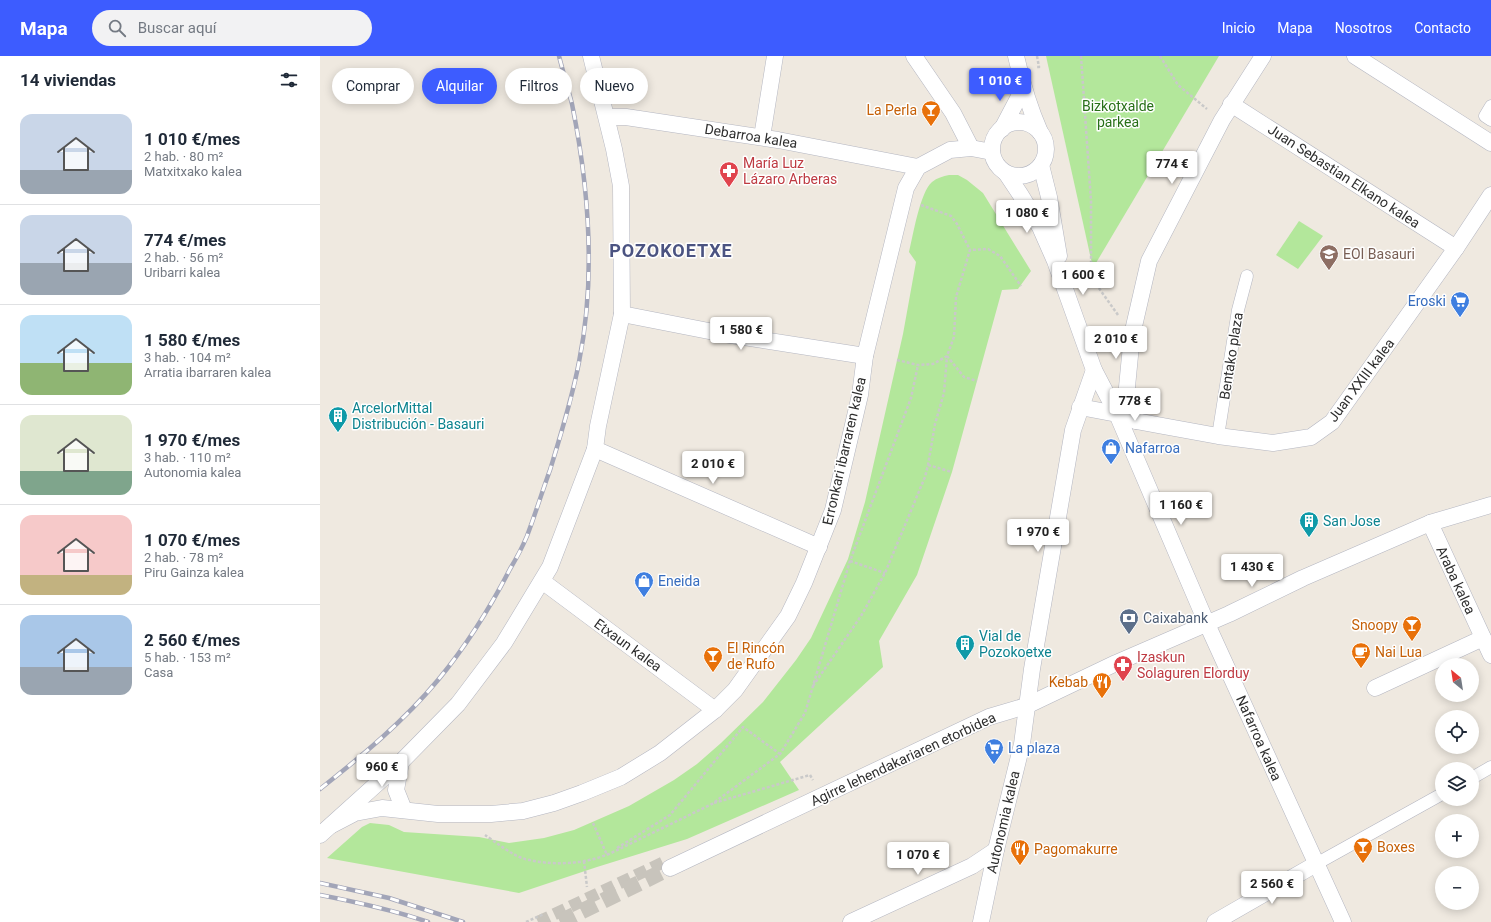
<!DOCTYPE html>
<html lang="es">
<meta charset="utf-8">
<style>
:root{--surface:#fff;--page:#f2f2f3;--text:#1f2937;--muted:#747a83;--line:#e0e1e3;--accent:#3d5cff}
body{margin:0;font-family:Roboto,sans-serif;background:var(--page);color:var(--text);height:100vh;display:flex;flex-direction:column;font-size:15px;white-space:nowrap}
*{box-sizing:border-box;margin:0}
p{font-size:13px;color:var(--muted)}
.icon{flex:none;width:22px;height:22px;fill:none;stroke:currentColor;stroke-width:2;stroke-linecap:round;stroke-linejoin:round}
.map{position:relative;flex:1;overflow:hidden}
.sheet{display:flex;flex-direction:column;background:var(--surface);width:320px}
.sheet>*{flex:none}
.hud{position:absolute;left:12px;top:12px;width:380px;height:36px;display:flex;gap:8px}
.needle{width:26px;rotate:330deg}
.fabs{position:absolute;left:1115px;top:602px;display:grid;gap:8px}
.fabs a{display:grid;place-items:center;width:44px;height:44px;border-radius:50%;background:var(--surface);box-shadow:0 2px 10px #0003;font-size:20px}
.price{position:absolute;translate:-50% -34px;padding:0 9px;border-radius:4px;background:#fff;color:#222;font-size:13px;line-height:26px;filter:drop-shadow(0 1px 2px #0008)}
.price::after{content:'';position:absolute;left:50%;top:24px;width:12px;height:9px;margin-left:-6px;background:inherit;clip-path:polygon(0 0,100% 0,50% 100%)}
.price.selected{background:var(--accent);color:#fff}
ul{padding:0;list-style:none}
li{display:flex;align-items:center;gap:12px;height:100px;padding:0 20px}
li+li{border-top:1px solid var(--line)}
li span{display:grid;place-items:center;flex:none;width:112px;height:80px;border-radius:12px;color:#555}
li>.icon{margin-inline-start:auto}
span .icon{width:48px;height:48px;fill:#fffc;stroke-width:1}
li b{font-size:17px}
h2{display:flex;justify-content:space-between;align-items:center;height:48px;padding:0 20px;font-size:17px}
.pill{padding:0 14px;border-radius:18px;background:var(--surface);box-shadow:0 2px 10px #0003;font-size:14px;line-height:36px}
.pill.selected{background:var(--accent);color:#fff}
header{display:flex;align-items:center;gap:24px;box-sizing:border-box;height:56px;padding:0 20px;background:var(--accent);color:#fff}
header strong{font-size:19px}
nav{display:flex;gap:22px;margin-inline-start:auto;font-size:14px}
.search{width:280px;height:36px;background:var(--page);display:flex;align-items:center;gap:10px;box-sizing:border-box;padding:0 14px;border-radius:22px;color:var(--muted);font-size:15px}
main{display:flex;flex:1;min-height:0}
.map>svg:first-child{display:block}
.green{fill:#b3e79b}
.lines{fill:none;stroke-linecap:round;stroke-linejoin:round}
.pedestrian-tunnel{stroke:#c8c4bc;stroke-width:12;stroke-dasharray:12 6;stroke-linecap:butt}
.minor-tunnel{stroke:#c8c4bc;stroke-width:16;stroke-dasharray:16 8;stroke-linecap:butt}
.pedestrian-casing{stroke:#b4b6c1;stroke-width:13}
.minor-casing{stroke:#b4b6c1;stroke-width:17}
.path{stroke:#c9c9c9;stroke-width:2.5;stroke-dasharray:3 2;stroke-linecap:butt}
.pedestrian{stroke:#fff;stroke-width:12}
.minor{stroke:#fff;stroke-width:16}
.rail-casing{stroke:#a2a5b8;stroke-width:4.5}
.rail{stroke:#fff;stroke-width:3;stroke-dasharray:9;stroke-linecap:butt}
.labels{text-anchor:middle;stroke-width:3;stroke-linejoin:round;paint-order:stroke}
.park-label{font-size:14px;fill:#287018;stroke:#fff}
.food-label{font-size:14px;fill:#c56008;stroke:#fff;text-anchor:start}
.street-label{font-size:14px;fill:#2e2e2e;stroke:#fff}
.health-label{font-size:14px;fill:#be3a42;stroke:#fff;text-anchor:start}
.education-label{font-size:14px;fill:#785e54;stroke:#fff;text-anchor:start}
.shop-label{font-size:14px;fill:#366cbe;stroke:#fff;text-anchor:start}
.culture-label{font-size:14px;fill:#0d838f;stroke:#fff;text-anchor:start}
.service-label{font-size:14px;fill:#4e5e75;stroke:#fff;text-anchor:start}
.district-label{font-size:18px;font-weight:bold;letter-spacing:1px;fill:#4b5381;stroke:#fff}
</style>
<header>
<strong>Mapa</strong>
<div class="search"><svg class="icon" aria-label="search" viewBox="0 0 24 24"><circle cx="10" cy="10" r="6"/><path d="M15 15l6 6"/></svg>Buscar aquí</div>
<nav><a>Inicio</a><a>Mapa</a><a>Nosotros</a><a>Contacto</a></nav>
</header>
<main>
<section class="sheet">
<h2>14 viviendas<svg class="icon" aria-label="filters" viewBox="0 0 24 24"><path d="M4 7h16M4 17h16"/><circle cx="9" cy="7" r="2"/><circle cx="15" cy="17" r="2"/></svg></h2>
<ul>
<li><span style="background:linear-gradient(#c9d6e8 70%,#9aa5b1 0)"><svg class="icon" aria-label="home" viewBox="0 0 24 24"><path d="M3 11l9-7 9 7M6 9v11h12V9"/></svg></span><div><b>1 010 €/mes</b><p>2 hab. · 80 m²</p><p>Matxitxako kalea</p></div></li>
<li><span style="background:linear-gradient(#c9d6e8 60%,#9aa5b1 0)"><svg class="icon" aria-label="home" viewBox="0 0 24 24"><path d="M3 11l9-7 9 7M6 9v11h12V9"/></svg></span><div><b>774 €/mes</b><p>2 hab. · 56 m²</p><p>Uribarri kalea</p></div></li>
<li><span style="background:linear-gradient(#bfe0f5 60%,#8fb573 0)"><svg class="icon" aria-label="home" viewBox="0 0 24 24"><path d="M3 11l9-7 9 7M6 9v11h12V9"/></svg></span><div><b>1 580 €/mes</b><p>3 hab. · 104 m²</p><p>Arratia ibarraren kalea</p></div></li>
<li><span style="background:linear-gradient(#dfe7d0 70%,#7fa58c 0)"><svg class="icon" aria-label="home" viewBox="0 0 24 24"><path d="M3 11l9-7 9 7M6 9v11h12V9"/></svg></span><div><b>1 970 €/mes</b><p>3 hab. · 110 m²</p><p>Autonomia kalea</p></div></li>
<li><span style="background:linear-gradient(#f6c9c9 75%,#c2b280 0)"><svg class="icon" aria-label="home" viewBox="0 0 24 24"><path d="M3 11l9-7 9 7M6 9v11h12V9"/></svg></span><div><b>1 070 €/mes</b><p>2 hab. · 78 m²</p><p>Piru Gainza kalea</p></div></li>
<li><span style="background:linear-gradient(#a9c7e8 65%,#9aa5b1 0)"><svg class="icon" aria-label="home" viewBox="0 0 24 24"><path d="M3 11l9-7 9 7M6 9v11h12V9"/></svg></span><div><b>2 560 €/mes</b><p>5 hab. · 153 m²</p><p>Casa</p></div></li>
</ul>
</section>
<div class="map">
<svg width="1171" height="866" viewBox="0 0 1171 866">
<rect width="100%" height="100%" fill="#efe9e0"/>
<g class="green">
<polygon points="726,0 899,0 773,212"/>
<path d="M629 119H638L647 124 663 137 711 215 698 233 682 234 632 416 597 519 559 585 563 611 460 706 479 734 367 783 277 811 199 837 7 802 42 771 50 767 69 769 84 776 159 781 189 787 224 782 254 774 309 750 354 724 377 708 401 687 443 646 476 604 491 582 528 503 545 446 583 278 596 206 589 196C593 180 600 136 612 126 617 122 623 120 629 119Z"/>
<polygon points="979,165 1003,180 978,213 956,199"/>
</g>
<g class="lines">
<polyline class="pedestrian-tunnel" points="218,866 346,805"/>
<polyline class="minor-tunnel" points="240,866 350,812"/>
<g class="pedestrian-casing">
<g id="pedestrian">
<polyline points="1171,50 1165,60 1171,64"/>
<polyline points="898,380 918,254 927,220"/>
<polyline points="1152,722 1171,711"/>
<polyline points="996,808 1122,738"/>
</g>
</g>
<g class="minor-casing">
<g id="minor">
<polyline points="594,0 633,57 651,92"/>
<path d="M696 0C702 27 709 51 720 76"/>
<polyline points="1035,0 1171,87"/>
<polyline points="911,48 1136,192"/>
<polyline points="287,61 306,61 458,84 598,111"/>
<circle cx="699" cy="93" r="27"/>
<polyline points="682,73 703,33"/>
<polyline points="442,81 455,0"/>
<polyline points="721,109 729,141 739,200"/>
<polyline points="686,117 700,138 720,171 735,205 774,314 797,358 887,568 1023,866"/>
<polyline points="302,258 404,278 545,300"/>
<polyline points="760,351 797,358 816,365 843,370 898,380 953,387 991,381 1012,366 1136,192 1171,139"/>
<polyline points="816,365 809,343 807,331 812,279 829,205 902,64 943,0"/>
<polyline points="275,393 499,491"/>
<polyline points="1110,467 1171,599"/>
<polyline points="222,525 395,654"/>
<polyline points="1055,632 1163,582"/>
<polyline points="81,706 76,734 84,754"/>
<polyline points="12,769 35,757 62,752 118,758 171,758 203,755 234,747 262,737 301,721 340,697 395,654 415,634 468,560 484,527 513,454 540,339 545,300 586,132 598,111 630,94 651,92 672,96"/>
<polyline points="0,779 81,706 138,648 184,587 230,511 275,393 278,370 302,258 301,130 294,93 271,0"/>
<polyline points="350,812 669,661 706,650 796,607 909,558 983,522 1110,467 1171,449"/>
<polyline points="531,866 652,810 676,794"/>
<polyline points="661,866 676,794 702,688 712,613 753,374 774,314"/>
<polyline points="895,866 996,808"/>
</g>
</g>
<g class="path">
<polyline points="717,0 719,11 717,11"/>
<polyline points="761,0 771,145 771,221 798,259"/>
<polyline points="840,0 858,29 887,53"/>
<polyline points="601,149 631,160 637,168 650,194"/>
<polyline points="627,300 644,321 657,325"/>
<polyline points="577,304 598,309 613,308 627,300 634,281 636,241 650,194 668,193 680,200 701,230"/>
<polyline points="608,409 632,416"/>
<polyline points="530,505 565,517"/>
<polyline points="493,630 541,560 565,517 605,421 608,409 615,368 624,337 627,300"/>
<polyline points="394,747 490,719 493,724"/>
<polyline points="273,767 287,799 392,748 460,698 485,657 530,505 591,342 598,309"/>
<path d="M165 779C174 785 192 799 202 802 227 810 264 809 288 798"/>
<polyline points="297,792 350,759 423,671 460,698"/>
<polyline points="264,805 267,831"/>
<polyline points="206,866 224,858"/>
</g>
<use href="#pedestrian" class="pedestrian"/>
<use href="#minor" class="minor"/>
<g class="rail-casing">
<g id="rail">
<path d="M0 733C42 700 84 665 118 624 146 590 170 552 190 513 196 503 202 492 207 480 215 459 222 436 230 414 241 378 252 343 259 306 276 222 269 132 252 48 248 32 243 16 239 0"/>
<polyline points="0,827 69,842 143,866"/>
<path d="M0 839C36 846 73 854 108 866"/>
</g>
</g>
<use href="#rail" class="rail"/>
</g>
<defs>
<g id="bar-pin" transform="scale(1)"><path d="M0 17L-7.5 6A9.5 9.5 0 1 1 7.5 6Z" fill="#e8710a" stroke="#fff"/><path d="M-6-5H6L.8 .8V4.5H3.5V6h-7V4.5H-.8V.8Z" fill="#fff"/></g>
<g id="pharmacy-pin" transform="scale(1)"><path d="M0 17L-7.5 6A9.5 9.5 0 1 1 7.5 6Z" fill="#e0444e" stroke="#fff"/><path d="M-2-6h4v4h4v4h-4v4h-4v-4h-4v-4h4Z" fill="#fff"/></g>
<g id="school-pin" transform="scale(1)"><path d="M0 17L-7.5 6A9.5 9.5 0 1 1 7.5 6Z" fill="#8d6e63" stroke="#fff"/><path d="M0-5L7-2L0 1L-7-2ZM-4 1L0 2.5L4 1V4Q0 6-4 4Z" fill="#fff"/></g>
<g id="supermarket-pin" transform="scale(1)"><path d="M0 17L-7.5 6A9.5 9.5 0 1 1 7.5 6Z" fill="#3f7fe0" stroke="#fff"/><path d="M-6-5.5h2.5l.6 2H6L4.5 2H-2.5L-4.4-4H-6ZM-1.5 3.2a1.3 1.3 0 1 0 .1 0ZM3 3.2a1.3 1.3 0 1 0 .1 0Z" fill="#fff"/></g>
<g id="building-pin" transform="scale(1)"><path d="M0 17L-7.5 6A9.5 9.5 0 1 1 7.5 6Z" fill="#0f9aa8" stroke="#fff"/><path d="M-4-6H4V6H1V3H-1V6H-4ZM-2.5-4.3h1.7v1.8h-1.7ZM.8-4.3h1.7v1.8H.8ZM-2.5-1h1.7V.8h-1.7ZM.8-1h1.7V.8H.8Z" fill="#fff"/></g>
<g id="shop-pin" transform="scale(1)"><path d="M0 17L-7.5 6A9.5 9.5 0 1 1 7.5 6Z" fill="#3f7fe0" stroke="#fff"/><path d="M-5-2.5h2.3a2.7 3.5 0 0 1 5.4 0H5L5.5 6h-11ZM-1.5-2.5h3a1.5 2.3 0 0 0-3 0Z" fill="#fff"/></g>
<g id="bank-pin" transform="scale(1)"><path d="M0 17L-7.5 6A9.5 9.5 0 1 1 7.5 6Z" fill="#5c6f8a" stroke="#fff"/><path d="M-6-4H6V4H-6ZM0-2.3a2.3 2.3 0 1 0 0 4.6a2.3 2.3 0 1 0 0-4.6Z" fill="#fff"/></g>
<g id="cafe-pin" transform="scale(1)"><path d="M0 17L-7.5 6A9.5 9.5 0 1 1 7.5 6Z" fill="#e8710a" stroke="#fff"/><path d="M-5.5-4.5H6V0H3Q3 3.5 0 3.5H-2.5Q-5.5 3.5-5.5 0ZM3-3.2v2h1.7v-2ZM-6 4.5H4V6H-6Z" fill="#fff"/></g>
<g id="restaurant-pin" transform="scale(1)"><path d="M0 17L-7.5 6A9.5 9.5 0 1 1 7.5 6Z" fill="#e8710a" stroke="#fff"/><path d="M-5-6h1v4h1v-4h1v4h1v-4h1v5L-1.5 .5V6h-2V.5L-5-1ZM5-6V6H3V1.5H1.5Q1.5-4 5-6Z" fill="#fff"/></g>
</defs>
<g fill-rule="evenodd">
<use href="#bar-pin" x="611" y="54"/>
<use href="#pharmacy-pin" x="409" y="115"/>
<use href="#school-pin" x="1009" y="198"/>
<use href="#supermarket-pin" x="1140" y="245"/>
<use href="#building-pin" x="18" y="360"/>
<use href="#shop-pin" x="791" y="392"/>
<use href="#building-pin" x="989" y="465"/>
<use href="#shop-pin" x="324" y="525"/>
<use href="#bank-pin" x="809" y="562"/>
<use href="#bar-pin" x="1092" y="569"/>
<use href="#building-pin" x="645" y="588"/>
<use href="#cafe-pin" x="1041" y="596"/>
<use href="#bar-pin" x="393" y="600"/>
<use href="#pharmacy-pin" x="803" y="609"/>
<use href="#restaurant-pin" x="782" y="626"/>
<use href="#supermarket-pin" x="674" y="692"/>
<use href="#bar-pin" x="1043" y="791"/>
<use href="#restaurant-pin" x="700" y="793"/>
</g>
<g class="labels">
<g class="park-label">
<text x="798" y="55">Bizkotxalde<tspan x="798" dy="16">parkea</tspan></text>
</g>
<g class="food-label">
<text x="597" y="59" text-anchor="end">La Perla</text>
<text x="1078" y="574" text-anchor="end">Snoopy</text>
<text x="407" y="597">El Rincón<tspan x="407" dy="16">de Rufo</tspan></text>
<text x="1055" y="601">Nai Lua</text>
<text x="768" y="631" text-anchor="end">Kebab</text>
<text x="1057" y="796">Boxes</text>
<text x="714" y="798">Pagomakurre</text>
</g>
<g class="street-label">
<text transform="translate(431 80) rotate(9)" y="5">Debarroa kalea</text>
<text transform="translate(1024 120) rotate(33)" y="5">Juan Sebastian Elkano kalea</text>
<text transform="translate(911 300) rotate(-81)" y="5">Bentako plaza</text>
<text transform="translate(1041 324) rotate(-53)" y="5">Juan XXIII kalea</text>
<text transform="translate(524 395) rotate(-77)" y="5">Erronkari ibarraren kalea</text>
<text transform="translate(1136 524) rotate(65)" y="5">Araba kalea</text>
<text transform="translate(308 589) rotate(36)" y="5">Etxaun kalea</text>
<text transform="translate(939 682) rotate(66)" y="5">Nafarroa kalea</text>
<text transform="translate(583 703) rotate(-25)" y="5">Agirre lehendakariaren etorbidea</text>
<text transform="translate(683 766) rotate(-77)" y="5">Autonomia kalea</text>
</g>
<g class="health-label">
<text x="423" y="112">María Luz<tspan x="423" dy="16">Lázaro Arberas</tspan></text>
<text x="817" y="606">Izaskun<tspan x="817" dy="16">Solaguren Elorduy</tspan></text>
</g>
<g class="education-label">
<text x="1023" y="203">EOI Basauri</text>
</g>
<g class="shop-label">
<text x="1126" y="250" text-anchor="end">Eroski</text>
<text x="805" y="397">Nafarroa</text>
<text x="338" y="530">Eneida</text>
<text x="688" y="697">La plaza</text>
</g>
<g class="culture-label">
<text x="32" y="357">ArcelorMittal<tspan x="32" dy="16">Distribución - Basauri</tspan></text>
<text x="1003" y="470">San Jose</text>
<text x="659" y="585">Vial de<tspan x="659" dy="16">Pozokoetxe</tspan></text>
</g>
<g class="service-label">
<text x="823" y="567">Caixabank</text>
</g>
<g class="district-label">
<text x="351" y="201">POZOKOETXE</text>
</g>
</g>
</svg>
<div class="fabs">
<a><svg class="needle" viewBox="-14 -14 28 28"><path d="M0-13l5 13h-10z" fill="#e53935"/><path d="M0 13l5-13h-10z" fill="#747a83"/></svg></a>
<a><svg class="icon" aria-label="locate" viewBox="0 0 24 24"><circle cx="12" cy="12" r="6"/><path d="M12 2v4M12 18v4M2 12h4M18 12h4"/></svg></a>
<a><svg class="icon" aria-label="layers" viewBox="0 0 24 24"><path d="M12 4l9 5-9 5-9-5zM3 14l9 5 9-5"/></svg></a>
<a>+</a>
<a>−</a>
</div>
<b class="price selected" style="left:680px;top:46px">1 010 €</b>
<b class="price" style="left:852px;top:129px">774 €</b>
<b class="price" style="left:707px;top:178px">1 080 €</b>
<b class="price" style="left:763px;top:240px">1 600 €</b>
<b class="price" style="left:421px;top:295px">1 580 €</b>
<b class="price" style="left:796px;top:304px">2 010 €</b>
<b class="price" style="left:815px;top:366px">778 €</b>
<b class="price" style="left:393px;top:429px">2 010 €</b>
<b class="price" style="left:861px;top:470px">1 160 €</b>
<b class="price" style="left:718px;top:497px">1 970 €</b>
<b class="price" style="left:932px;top:532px">1 430 €</b>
<b class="price" style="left:62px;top:732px">960 €</b>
<b class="price" style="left:598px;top:820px">1 070 €</b>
<b class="price" style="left:952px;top:849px">2 560 €</b>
<div class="hud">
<a class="pill">Comprar</a>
<a class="pill selected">Alquilar</a>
<a class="pill">Filtros</a>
<a class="pill">Nuevo</a>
</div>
</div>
</main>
